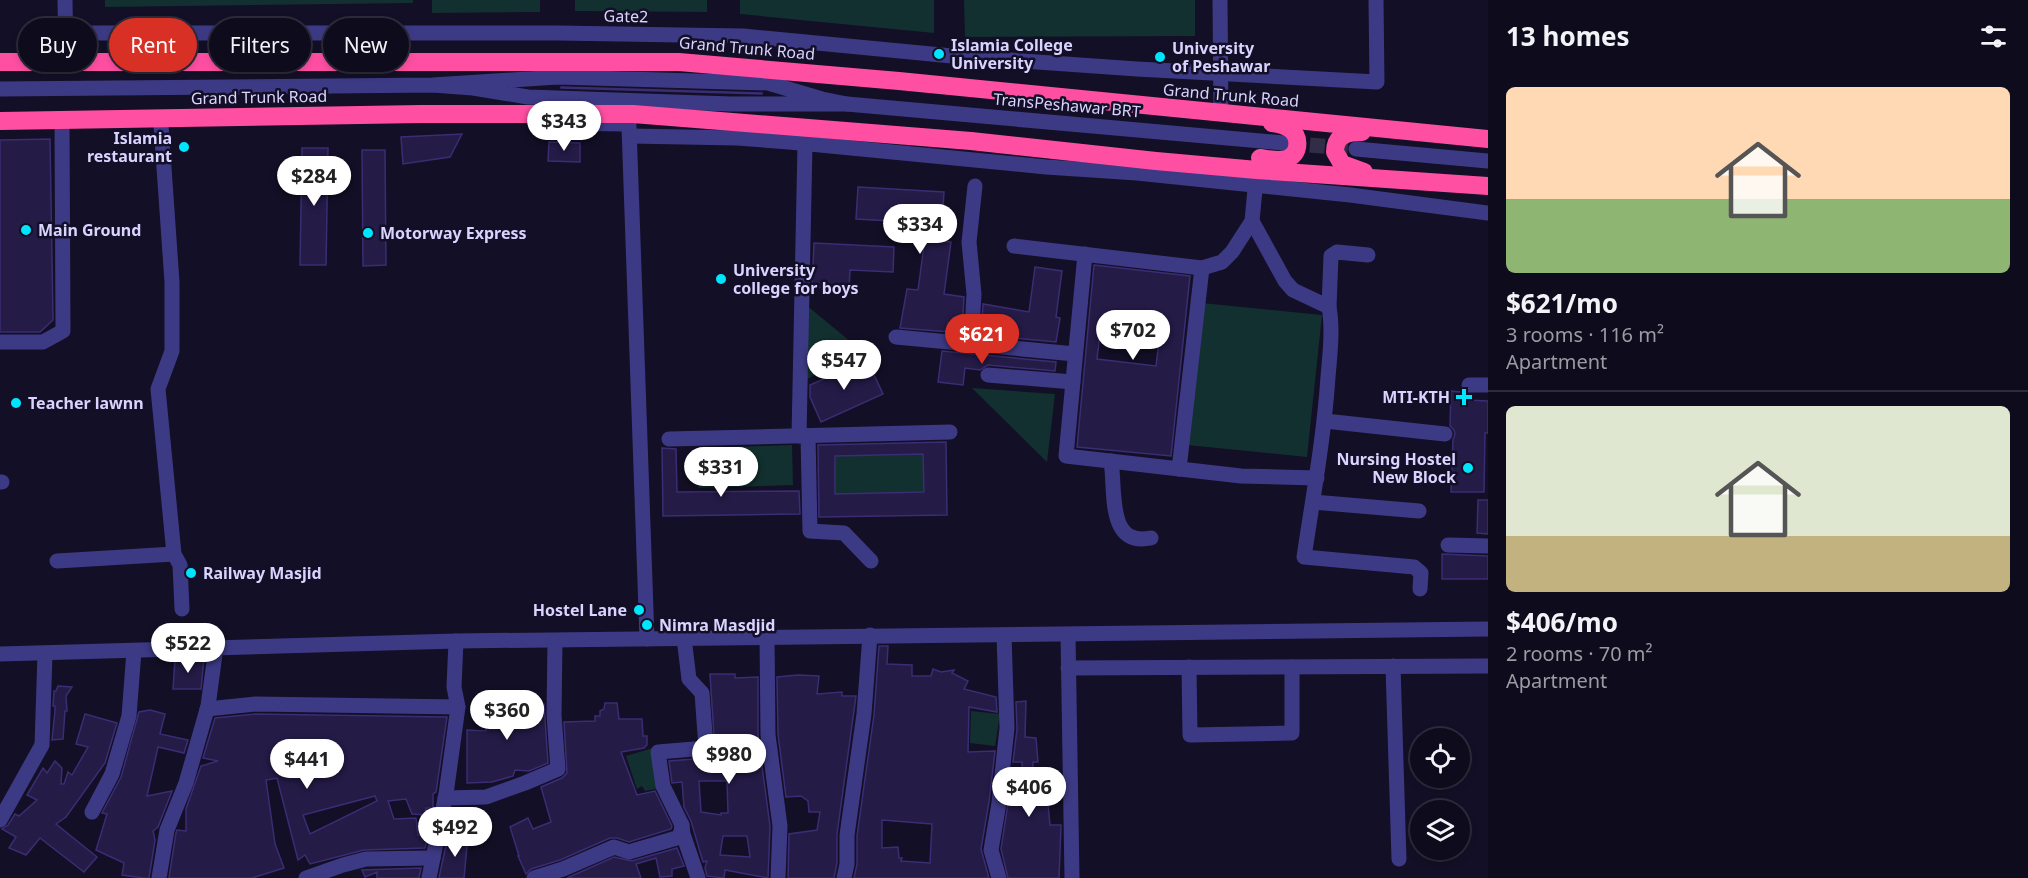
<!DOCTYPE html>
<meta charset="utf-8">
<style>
:root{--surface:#0e0b1c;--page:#1c1929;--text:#f1f3f6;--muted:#9b9ba3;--line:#2e2b3b;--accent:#d93025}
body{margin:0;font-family:"Noto Sans",sans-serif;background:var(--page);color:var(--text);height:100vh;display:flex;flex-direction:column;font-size:22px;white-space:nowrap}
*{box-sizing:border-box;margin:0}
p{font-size:20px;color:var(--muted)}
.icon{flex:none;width:33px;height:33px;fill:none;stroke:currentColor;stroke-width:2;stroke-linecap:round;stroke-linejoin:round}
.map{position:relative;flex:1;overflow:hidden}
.panel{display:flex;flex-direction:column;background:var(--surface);width:540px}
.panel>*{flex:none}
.banner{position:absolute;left:18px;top:18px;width:570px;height:54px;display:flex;gap:12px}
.controls{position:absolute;left:1410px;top:728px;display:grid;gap:12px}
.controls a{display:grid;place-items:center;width:60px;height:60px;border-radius:50%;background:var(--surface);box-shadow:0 3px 9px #0003,0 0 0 2px var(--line);font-size:30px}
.price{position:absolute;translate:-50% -51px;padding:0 14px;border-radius:21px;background:#fff;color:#222;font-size:20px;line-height:39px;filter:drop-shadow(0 2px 3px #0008)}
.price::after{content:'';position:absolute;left:50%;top:36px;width:18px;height:14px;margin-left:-9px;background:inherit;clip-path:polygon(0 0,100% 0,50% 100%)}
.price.on{background:var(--accent);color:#fff}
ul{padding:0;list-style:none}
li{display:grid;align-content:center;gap:12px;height:318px;padding:0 18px}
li+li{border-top:2px solid var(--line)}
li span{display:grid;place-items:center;height:186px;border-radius:9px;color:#555}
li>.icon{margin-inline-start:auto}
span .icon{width:108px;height:108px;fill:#fffc;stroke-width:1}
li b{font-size:26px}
h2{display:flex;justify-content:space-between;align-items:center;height:72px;padding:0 18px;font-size:26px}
.tag{padding:0 21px;border-radius:27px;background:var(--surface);box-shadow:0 3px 9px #0003,0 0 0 2px var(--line);font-size:21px;line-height:54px}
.tag.on{background:var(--accent);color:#fff}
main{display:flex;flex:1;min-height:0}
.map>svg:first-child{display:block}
.green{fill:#12302f}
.building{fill:#241b47;stroke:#3b2d73;stroke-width:1.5;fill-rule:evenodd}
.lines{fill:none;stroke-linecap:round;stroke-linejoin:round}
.minor-tunnel{stroke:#312d47;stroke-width:15;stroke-dasharray:15 8;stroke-linecap:butt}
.minor{stroke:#3d3a85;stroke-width:15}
.highway{stroke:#ff4fa3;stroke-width:18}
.poi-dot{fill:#00e5ff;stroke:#130f26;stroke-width:2}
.labels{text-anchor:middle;stroke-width:5;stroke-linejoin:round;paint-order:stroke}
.street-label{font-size:16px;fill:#d9d4ff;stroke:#130f26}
.poi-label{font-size:16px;font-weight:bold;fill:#d9d4ff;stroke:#130f26;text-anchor:start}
</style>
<main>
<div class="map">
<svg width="1488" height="878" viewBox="0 0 1488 878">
<rect width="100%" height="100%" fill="#130f26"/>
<g class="green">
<polygon points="105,0 413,0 413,3 105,7"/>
<polygon points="432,0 540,0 540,12 432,13"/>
<polygon points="575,0 707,0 707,12 575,11"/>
<polygon points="740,0 934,0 934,33 740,14"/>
<polygon points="964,0 1195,0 1195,36 965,37"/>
<polygon points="1202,303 1322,315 1307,457 1187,445"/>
<polygon points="805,304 863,352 805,380"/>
<polygon points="972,388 1055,394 1047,462"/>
<polygon points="792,445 793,485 698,488 697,448"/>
<polygon points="923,454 924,492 835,494 835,456"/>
<polygon points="971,711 1000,714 995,746 970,743"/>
<polygon points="653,748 661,788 645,791 642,786 637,789 626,756"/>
</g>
<g class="building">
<polygon points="561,87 762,93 762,94 561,88"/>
<polygon points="462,134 450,157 403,164 401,137"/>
<polygon points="50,139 53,320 40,332 0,332 0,140"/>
<polygon points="549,142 580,143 580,162 548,161"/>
<polygon points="302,148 328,148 326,265 300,265"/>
<polygon points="362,150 385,150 386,265 363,266"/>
<polygon points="858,187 944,192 941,241 951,242 944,294 964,297 962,333 900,328 907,289 918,290 927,223 856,219"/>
<polygon points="814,243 894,247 893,272 850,270 849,289 812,287"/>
<path d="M1094 265 1190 276 1171 456 1077 447ZM1102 317 1161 324 1156 366 1097 359Z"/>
<polygon points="1035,267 1062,271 1056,317 1060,318 1056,342 981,335 983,304 1029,312"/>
<polygon points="942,351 1056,362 1055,371 988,365 980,370 965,368 963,385 938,382"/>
<polygon points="867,360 883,394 821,422 810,397 810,385"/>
<polygon points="1451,391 1462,392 1468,395 1468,400 1488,401 1488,433 1485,433 1484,492 1451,492 1453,440 1455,434 1454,430 1450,426"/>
<path d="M946 442 947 515 819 517 818 445ZM923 454 924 492 835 494V456Z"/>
<polygon points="662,448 676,449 677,492 799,491 800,514 663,516"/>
<polygon points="1478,500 1488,500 1488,534 1477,533"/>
<polygon points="1442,554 1488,556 1488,579 1442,579"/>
<path d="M879 646H888L887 664 912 665V676H931L933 669 941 672 954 670 952 673 968 681 964 689 996 697 997 712 969 707 968 752 995 751 989 802 981 849 989 878H854L857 864V836L874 715ZM882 820 932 824 930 863 901 861 902 858H899L898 847 882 848Z"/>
<polygon points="204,658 201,689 173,689 175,659"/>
<path d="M710 674H735V678L758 677V736L770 826 768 878 725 870 724 878 707 876 705 868 707 861 703 862 691 821 684 807 682 782 672 783 669 761 707 758 715 752ZM699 781H727L728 813H721V815L701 812ZM723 836H747L750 857 720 855Z"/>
<polygon points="798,675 819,676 817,694 842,692 842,696 856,696 837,834 837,863 834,878 788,878 789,834 817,830 820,812 809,812 808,801 801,796 786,797 778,734 777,677"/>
<polygon points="58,686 72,687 66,696 67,711 65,711 63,739 52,740 55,711 55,706 53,706 54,691 56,691"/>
<polygon points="514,693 523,694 523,703 544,704 548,763 529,771 515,770 513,776 492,782 467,783 467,730 486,731 487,700 503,700 503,696 514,696"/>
<polygon points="1026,701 1025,737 1036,738 1038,762 1033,762 1033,795 1047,793 1050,825 1061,825 1059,878 1008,878 1001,849 1011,784 1023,782 1022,762 1013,762 1017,729 1016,702"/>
<polygon points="605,703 617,703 619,719 642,719 643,736 647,736 647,745 644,748 621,752 637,795 655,791 672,826 671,829 629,842 617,838 610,838 560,860 531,869 526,874 518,856 519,856 510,827 528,818 533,829 551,822 541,787 562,778 567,773 564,722 595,721 595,716 600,716 600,711 604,709"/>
<polygon points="150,710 165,714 160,734 188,740 184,753 158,747 147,796 172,791 158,827 153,831 155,840 149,878 144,878 122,875 124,863 96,850 107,814 102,813 121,777 139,712"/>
<polygon points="85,714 117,723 105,763 66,817 56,824 97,857 84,872 40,838 26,855 9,848 16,837 2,829 8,825 15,814 19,816 37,800 27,795 43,768 47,773 55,761 62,768 61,784 64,784 68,772 72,775 88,747 76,744"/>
<path d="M256 714 447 717 436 792 433 794V808H426V815L412 814 406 799 388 801 394 819 416 818 418 835 428 836 425 848 364 850 310 864 305 855 298 860 277 778 266 780 275 844 284 868 252 878H169L176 833 177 830 186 831V809L201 766 218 761 203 758 215 718ZM375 796 377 801 310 834 303 815Z"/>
<polygon points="448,835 468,836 464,878 439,878"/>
<polygon points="677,848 684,866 672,869 672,876 660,877 656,858 636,864 641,878 567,878 614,857 632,861"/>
<polygon points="421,868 419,878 377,878 377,872 365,877 362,870"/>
</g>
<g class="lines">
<polyline class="minor-tunnel" points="1287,143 1356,149"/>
<g class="minor">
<polyline points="65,0 66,62"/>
<polyline points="1220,0 1221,114"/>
<polyline points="66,33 558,33 743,36 952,56 1137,69 1377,82 1376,0"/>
<polyline points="0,89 433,85 558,77 768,83 822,99 847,104 731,104 528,97 473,88 433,85"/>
<polyline points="847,104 1283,143"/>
<polyline points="542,123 629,124"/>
<polyline points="161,125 172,282 172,351 158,389 174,554 180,565 182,609"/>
<polyline points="629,127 647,639"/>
<polyline points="630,136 737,138 789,142 1046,167 1137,173 1350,195 1488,213"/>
<polyline points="1356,149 1488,161"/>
<path d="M1252 221 1285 281 1293 290 1329 307C1333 329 1330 354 1328 377 1324 437 1313 497 1304 557L1414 567 1421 573 1420 589"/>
<polyline points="1014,246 1202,268 1222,262 1232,252 1252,221 1256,179"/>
<polyline points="1085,254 1066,456 1241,476 1317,478"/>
<polyline points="1329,307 1331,256 1337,252 1368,255"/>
<polyline points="896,337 1075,354"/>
<polyline points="0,342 43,342 63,331 62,120"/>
<polyline points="971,345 974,294 969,242 975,186"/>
<polyline points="988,375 1073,382"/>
<polyline points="1469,385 1488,385"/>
<polyline points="1325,421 1445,434"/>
<polyline points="799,436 805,144"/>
<polyline points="808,436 810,531 844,533 871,561"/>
<polyline points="669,439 950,432"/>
<path d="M1111 461C1116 490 1106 547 1151 538"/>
<polyline points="1179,469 1202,268"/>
<polyline points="0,482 2,482"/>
<polyline points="1313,502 1419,511"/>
<polyline points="1448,545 1488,546"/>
<polyline points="57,561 174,554"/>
<polyline points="1068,635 1072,878"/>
<polyline points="767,636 768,735 780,826 778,878"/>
<polyline points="684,638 689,679 702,693 706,748 658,752 663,786 682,825 683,834 698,878"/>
<polyline points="0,654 456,641 1488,629"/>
<polyline points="1393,666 1399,859"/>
<polyline points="1189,667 1190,735 1292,733 1292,667"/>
<polyline points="1068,668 1488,666"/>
<polyline points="207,709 256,704 458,707"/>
<polyline points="445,798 486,797 525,783 558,769 554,715 555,641"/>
<polyline points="92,812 112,774 129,716 134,651"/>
<polyline points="0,820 42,745 45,654"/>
<polyline points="159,878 167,830 186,783 208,706 216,647"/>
<polyline points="306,878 343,865 366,859 433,858"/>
<polyline points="429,878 446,794 458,707 454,687 456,641"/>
<polyline points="534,878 563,869 614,847 629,852 680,837 682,825"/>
<polyline points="844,878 847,864 847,835 864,714 870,635"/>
<polyline points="999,878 991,850 999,803 1007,728 1004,635"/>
</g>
<g class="highway">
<polyline points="0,62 679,62 899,81 1488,139"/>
<polyline points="0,121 421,114 633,114 971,141 1156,161 1257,170 1488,186"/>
<path d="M1362 132C1347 132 1335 135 1335 152L1342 164 1364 172"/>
<path d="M1260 158C1268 159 1281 162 1289 158 1300 152 1300 136 1290 129 1285 125 1278 124 1272 123"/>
</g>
</g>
<g class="poi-dot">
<circle cx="939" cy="54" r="6"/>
<circle cx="1160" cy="57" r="6"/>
<circle cx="184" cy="147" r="6"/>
<circle cx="26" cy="230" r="6"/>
<circle cx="368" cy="233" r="6"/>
<circle cx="721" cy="279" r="6"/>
<path d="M1461 388h6v6h6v6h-6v6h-6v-6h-6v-6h6z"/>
<circle cx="16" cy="403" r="6"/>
<circle cx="1468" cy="468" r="6"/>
<circle cx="191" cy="573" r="6"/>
<circle cx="639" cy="610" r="6"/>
<circle cx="647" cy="625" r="6"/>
</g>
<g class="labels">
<g class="street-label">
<text transform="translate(626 16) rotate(1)" y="6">Gate2</text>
<text transform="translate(747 48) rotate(5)" y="6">Grand Trunk Road</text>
<text transform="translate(1231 95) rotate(5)" y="6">Grand Trunk Road</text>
<text transform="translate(259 97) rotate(-1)" y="6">Grand Trunk Road</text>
<text transform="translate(1067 105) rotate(5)" y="6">TransPeshawar BRT</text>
</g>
<g class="poi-label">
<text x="951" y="51">Islamia College<tspan x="951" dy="18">University</tspan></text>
<text x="1172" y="54">University<tspan x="1172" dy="18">of Peshawar</tspan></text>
<text x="172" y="144" text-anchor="end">Islamia<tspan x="172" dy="18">restaurant</tspan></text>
<text x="38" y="236">Main Ground</text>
<text x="380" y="239">Motorway Express</text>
<text x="733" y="276">University<tspan x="733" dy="18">college for boys</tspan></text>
<text x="1450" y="403" text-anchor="end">MTI-KTH</text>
<text x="28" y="409">Teacher lawnn</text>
<text x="1456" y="465" text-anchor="end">Nursing Hostel<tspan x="1456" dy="18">New Block</tspan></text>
<text x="203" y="579">Railway Masjid</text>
<text x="627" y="616" text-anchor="end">Hostel Lane</text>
<text x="659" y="631">Nimra Masdjid</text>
</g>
</g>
</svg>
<div class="controls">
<a><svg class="icon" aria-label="locate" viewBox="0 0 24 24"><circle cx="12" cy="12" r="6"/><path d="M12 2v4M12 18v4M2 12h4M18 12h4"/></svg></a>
<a><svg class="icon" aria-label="layers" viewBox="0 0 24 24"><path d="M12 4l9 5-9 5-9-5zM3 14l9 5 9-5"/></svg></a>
</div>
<b class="price" style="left:564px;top:152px">$343</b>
<b class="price" style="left:314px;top:207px">$284</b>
<b class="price" style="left:920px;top:255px">$334</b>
<b class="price" style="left:1133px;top:361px">$702</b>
<b class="price on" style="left:982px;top:365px">$621</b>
<b class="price" style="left:844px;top:391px">$547</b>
<b class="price" style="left:721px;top:498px">$331</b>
<b class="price" style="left:188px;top:674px">$522</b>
<b class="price" style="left:507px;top:741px">$360</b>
<b class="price" style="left:729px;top:785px">$980</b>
<b class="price" style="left:307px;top:790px">$441</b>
<b class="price" style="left:1029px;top:818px">$406</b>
<b class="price" style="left:455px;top:858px">$492</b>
<div class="banner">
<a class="tag">Buy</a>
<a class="tag on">Rent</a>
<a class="tag">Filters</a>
<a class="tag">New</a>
</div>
</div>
<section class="panel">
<h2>13 homes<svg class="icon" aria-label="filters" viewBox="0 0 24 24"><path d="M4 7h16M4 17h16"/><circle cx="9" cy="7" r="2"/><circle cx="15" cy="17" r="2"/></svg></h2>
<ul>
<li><span style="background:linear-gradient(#ffd9b3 60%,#8fb573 0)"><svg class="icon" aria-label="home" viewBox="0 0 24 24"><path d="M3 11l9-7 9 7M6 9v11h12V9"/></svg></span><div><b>$621/mo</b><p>3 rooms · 116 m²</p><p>Apartment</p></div></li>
<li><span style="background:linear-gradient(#dfe7d0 70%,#c2b280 0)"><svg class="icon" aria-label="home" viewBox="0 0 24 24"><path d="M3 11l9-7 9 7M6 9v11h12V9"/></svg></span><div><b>$406/mo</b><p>2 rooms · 70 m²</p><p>Apartment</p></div></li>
</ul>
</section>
</main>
